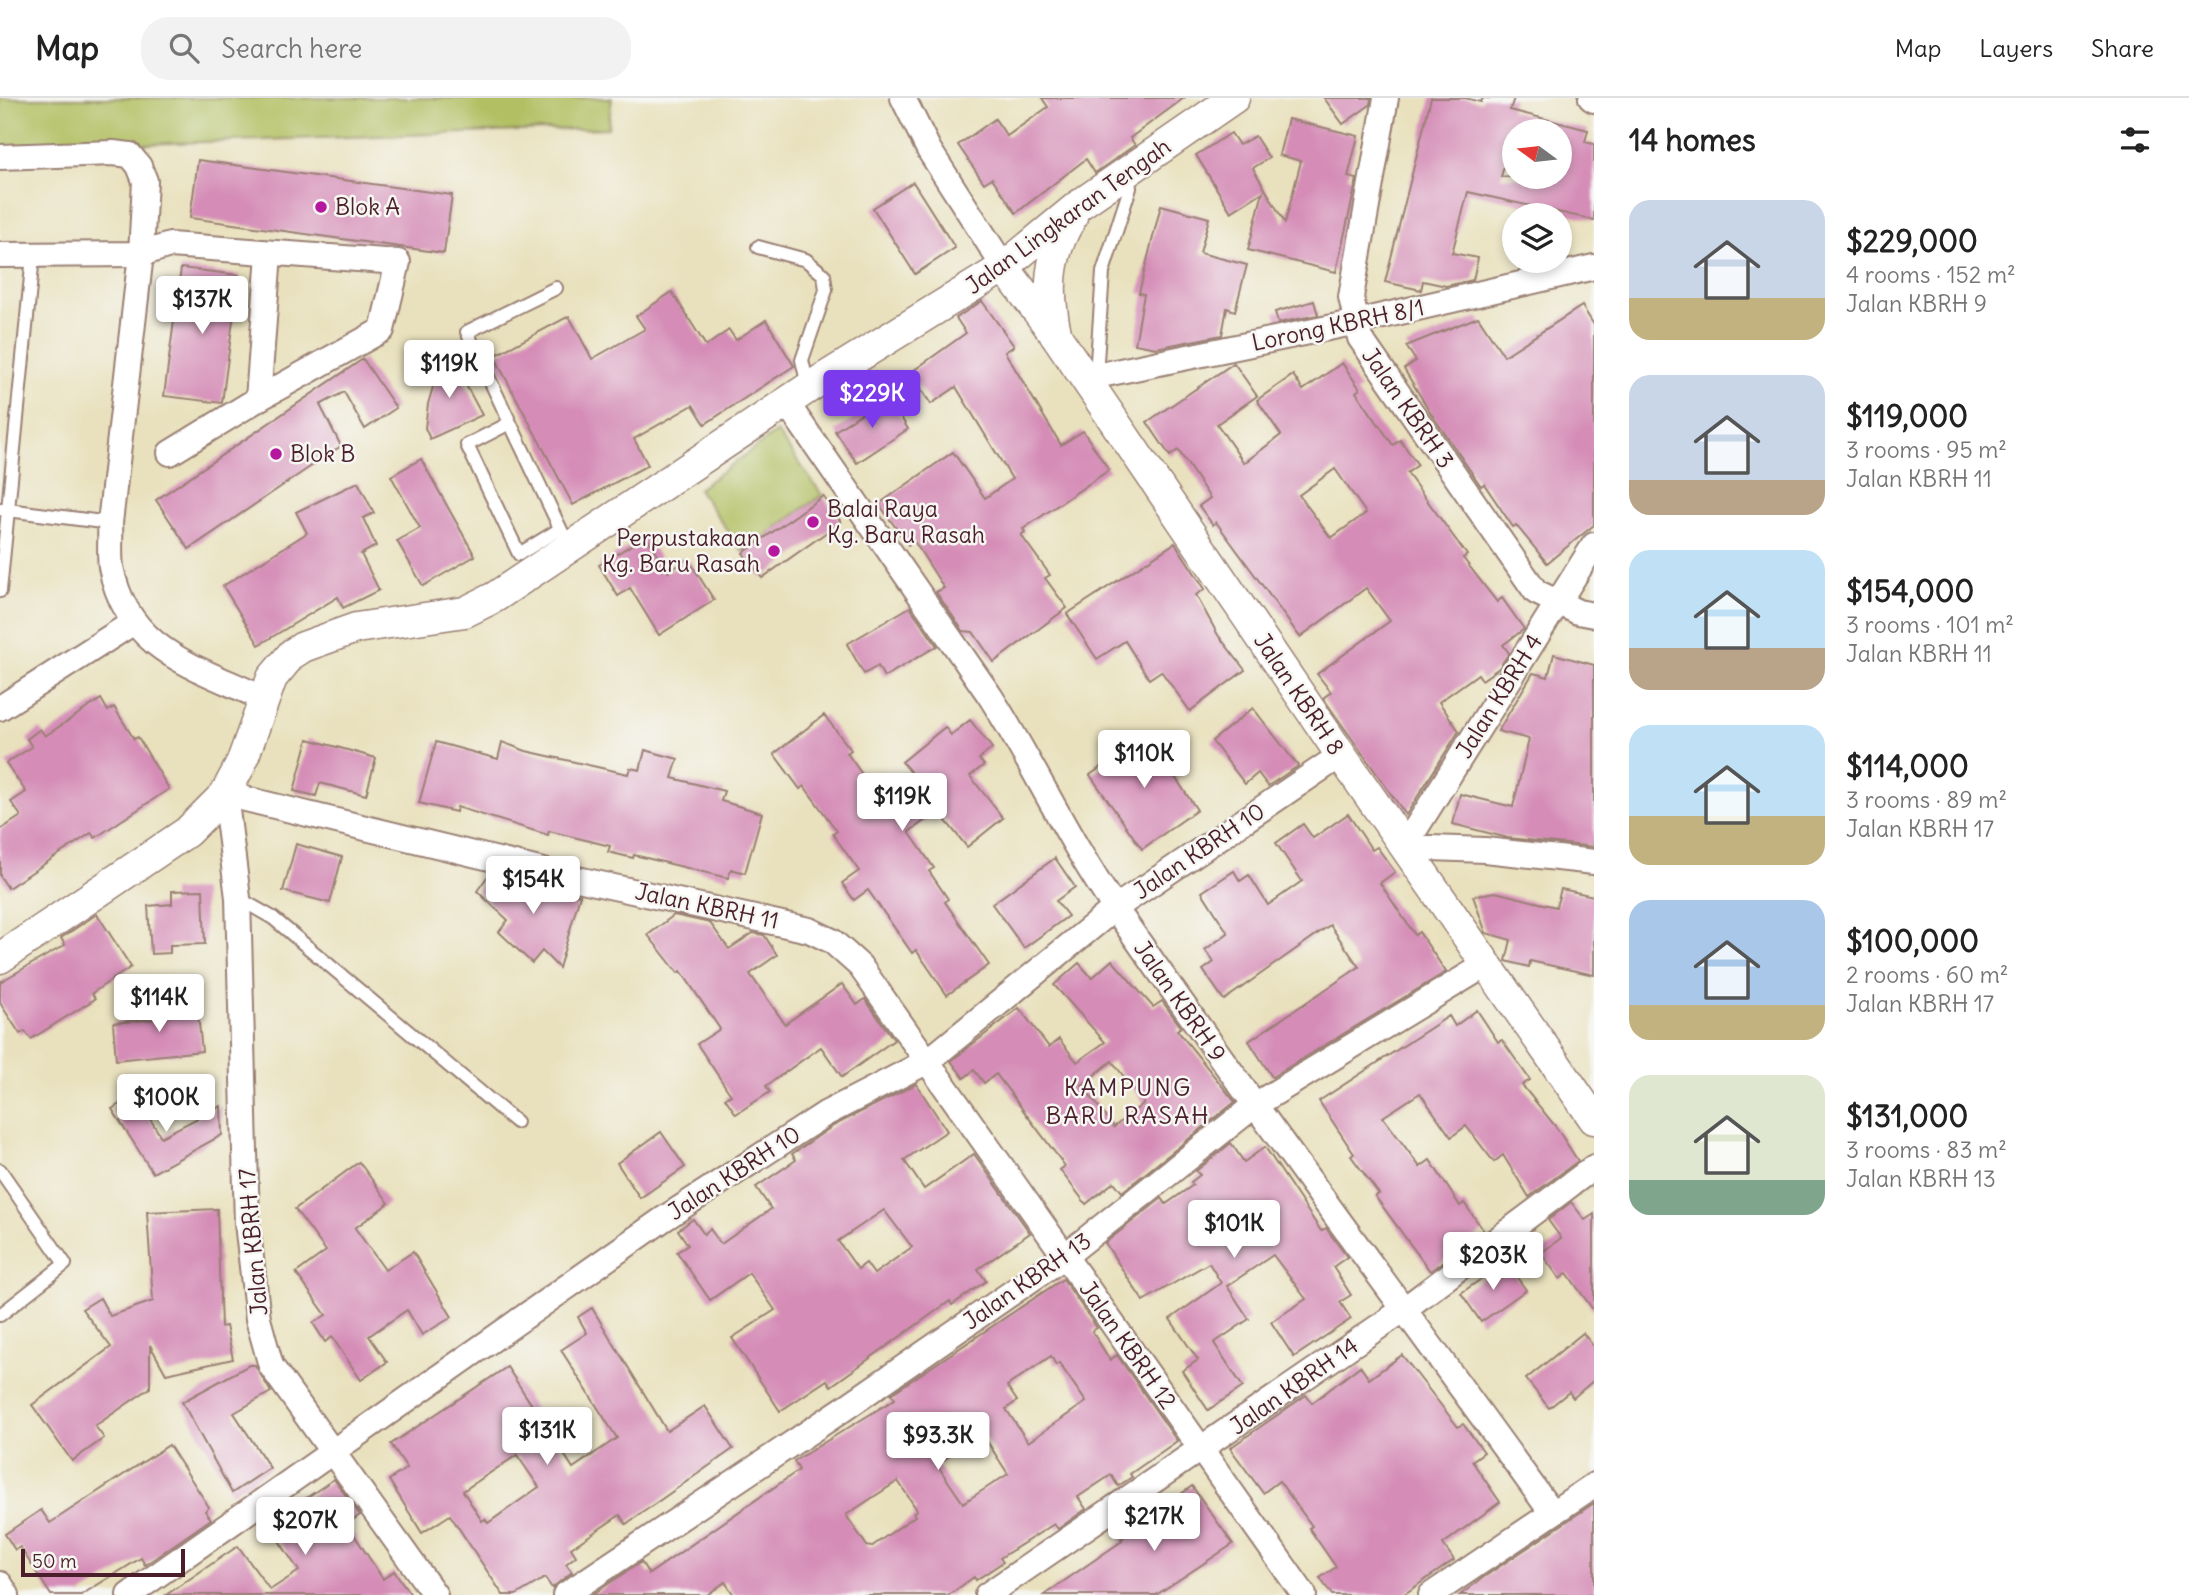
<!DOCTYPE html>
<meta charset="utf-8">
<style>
:root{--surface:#fff;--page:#f2f2f2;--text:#222;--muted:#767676;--line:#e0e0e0;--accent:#7c3aed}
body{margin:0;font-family:Delius,sans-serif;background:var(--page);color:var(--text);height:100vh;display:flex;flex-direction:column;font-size:26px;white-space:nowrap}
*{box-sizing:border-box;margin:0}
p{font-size:23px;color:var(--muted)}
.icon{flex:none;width:38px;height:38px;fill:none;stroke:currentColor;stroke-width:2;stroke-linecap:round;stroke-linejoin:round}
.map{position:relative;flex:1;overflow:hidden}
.sheet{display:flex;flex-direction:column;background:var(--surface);width:595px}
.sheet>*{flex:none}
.needle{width:46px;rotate:285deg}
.fabs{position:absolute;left:1502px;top:21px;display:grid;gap:14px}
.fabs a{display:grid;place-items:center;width:70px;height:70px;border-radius:50%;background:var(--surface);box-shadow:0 4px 10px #0003;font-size:35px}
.scale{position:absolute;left:21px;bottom:18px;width:164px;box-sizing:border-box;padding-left:7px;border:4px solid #4a1f2b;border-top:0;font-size:19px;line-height:24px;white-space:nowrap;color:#4a1f2b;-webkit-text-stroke:5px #f6f6f2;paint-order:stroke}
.price{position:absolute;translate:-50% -60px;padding:0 16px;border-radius:7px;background:#fff;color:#222;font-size:23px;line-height:46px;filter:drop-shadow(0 2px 4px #0008)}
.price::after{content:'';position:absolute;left:50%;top:42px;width:21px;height:16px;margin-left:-10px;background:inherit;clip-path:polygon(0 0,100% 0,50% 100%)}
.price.active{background:var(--accent);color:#fff}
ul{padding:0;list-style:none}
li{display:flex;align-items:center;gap:21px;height:175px;padding:0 35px}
li span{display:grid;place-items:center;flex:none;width:196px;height:140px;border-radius:21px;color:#555}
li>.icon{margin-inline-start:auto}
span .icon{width:84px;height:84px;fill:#fffc;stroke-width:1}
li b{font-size:30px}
h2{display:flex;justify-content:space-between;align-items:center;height:84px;padding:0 35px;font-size:30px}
header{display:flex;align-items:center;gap:42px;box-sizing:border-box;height:98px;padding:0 35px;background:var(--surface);border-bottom:2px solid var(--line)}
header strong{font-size:33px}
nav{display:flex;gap:38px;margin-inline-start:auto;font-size:24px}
.search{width:490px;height:63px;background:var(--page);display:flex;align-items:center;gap:18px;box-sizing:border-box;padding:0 24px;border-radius:28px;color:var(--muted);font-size:26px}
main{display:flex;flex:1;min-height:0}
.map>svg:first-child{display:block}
.green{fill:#b2c063;stroke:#7e7047;stroke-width:2}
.building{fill:#d58db7;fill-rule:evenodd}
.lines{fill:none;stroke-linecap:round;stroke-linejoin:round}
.service-casing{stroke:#9a8074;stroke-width:16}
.minor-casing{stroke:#9a8074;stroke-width:28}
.tertiary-casing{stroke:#9a8074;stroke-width:33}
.service{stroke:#fff;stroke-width:12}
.minor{stroke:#fff;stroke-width:24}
.tertiary{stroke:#fff;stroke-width:30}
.poi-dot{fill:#b5179e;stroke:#f6f6f2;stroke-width:2.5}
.labels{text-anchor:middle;stroke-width:5;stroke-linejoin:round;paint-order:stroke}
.poi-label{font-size:23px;fill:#4a1f2b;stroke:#f6f6f2;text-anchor:start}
.street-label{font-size:23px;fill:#4a1f2b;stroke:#f6f6f2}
.neighbourhood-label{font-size:24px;letter-spacing:2px;fill:#4a1f2b;stroke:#f6f6f2}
</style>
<header>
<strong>Map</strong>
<div class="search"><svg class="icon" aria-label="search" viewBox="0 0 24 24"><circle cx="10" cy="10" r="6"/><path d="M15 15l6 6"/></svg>Search here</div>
<nav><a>Map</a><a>Layers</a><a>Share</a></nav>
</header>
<main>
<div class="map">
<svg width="1594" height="1497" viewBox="0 0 1594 1497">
<rect width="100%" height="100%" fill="#f6f6f2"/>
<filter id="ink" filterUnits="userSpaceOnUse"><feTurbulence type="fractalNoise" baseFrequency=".0143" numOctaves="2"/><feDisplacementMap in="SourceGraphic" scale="14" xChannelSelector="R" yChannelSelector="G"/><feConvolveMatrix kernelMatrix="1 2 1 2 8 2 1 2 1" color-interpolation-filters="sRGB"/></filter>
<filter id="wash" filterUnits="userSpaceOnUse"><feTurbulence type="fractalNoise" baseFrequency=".00686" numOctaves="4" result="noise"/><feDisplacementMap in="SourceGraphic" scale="28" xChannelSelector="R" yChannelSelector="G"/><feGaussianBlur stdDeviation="1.57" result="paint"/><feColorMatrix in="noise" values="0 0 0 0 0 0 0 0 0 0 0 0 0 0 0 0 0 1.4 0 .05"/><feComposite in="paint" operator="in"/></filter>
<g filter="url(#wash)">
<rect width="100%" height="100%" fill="#e9e1bd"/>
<g class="green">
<polygon points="0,0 612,0 608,30 0,51"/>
<polygon points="777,334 822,397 743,454 698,391"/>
</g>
<g id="blocks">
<g class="building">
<polygon points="1042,0 1184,0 1130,40 1135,47 1095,75 1086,61 1016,115 992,80 984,85 958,47 995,21 1007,38 1048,9"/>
<polygon points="1324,0 1371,0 1370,7 1343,26"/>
<path d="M1431 0H1465L1481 4 1483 0H1514L1510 12 1588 32 1585 44 1594 46V122L1468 94 1452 155 1478 160 1473 182 1446 188 1423 183 1421 192 1385 184ZM1514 33H1559V79H1501Z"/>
<polygon points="1288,21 1358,38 1348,79 1357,81 1336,174 1248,152 1263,94 1231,114 1196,57 1231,35 1239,47 1255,38 1269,60 1253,70 1285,125 1301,63 1279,57"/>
<polygon points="198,62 452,97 444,155 190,120"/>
<polygon points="913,84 955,150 915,176 873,110"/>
<polygon points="1161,107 1209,120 1200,155 1247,167 1235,213 1227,210 1222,237 1156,250 1135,246 1144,196 1139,195"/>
<polygon points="181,170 239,177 222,305 164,298"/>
<polygon points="672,194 706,248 729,232 736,242 766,222 794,268 705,326 693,307 634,341 648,367 573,407 494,258 569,218 592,261 645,231 636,218"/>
<polygon points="982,203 1014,248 1005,254 1061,347 1083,333 1109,372 1023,431 1025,434 1021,437 1050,477 1045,480 1067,510 994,564 973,534 963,533 936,494 944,490 914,443 908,447 879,406 953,354 985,400 1012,381 956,289 931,306 910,275 966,235 956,220"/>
<polygon points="1314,203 1318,217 1278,225 1275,214"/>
<polygon points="1582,208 1594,227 1594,427 1547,465 1516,427 1513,429 1484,386 1481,388 1430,314 1404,271 1416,263 1406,248 1478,219 1504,258"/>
<polygon points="445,248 482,317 430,341 425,330 428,306"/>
<polygon points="363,261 396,310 365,331 344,294 320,307 341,348 189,451 156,402"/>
<path d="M1234 265 1257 298 1217 326 1244 365 1281 337 1257 302 1293 277 1303 292 1342 265 1360 291 1356 294 1393 347 1400 342 1418 367 1407 375 1467 457 1463 460 1497 504 1502 500 1524 531 1503 547 1509 555 1499 570 1482 582 1478 576 1439 604 1459 633 1406 717 1323 600 1331 594 1317 576 1390 523 1366 490 1300 539 1216 424 1213 427 1199 408 1210 400 1178 352 1170 358 1147 324ZM1335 371 1366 415 1331 440 1299 397Z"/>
<polygon points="888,298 908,331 857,365 835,333"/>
<polygon points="421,361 475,458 423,488 397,443 420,430 391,378"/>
<polygon points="358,384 374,415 363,420 376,448 361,456 379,492 343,510 338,499 259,547 223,488 307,435 296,414"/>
<polygon points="823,398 841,424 762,480 743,455"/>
<polygon points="646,438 668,474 688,461 714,502 659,537 630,490 618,498 599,467"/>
<polygon points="1175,445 1205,491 1196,497 1218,537 1245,572 1190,613 1161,573 1149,581 1125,543 1097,561 1067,516"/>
<polygon points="910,509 937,548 884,579 878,568 864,576 847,546"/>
<polygon points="1554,556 1594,567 1594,749 1508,740 1453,726 1460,696 1513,709 1529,641 1498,633 1533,575 1548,579"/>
<polygon points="101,601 108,613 114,609 134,641 138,639 169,691 95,740 91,735 8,790 0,778 0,732 21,718 11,704 26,694 6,665 32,649 27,641 40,631 45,638"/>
<polygon points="1253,610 1298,668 1268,688 1258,675 1245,686 1212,643"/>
<polygon points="824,617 851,652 847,655 880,702 914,678 902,664 945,629 951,637 970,622 992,650 979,661 984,667 970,678 1003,720 967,749 938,713 909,734 934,770 929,773 948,801 945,804 989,867 947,897 916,852 912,855 868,792 854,802 842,785 859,773 833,736 837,733 804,688 800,691 774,656"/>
<polygon points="1153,632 1168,653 1161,658 1197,712 1142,751 1090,677"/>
<polygon points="308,641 376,660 366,697 320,685 316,698 294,693"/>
<polygon points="436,644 498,661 502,644 526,653 628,676 630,670 640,672 645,652 678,661 672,680 724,693 721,703 762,715 745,775 731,771 728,780 634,757 633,760 608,754 610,748 549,733 548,737 457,709 456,714 419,705"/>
<polygon points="1348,716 1372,752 1377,749 1395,774 1380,785 1415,837 1419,834 1446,874 1272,979 1249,943 1359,869 1330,827 1224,902 1203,872 1214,864 1205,852 1228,835 1202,794 1234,773 1240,783 1249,777 1268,807 1302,783 1276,745 1303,726 1313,740"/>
<polygon points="296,746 342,759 330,805 283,793"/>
<polygon points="1055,760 1075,789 1056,803 1068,818 1024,850 992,806"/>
<polygon points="490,775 519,792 518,782 580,797 559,870 542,853 532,865 499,834 508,822 477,793"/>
<polygon points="1561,791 1594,798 1594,877 1530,863 1529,869 1506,863 1511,842 1486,835 1473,798 1495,794 1556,809"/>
<polygon points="203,792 205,846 170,847 170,855 151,856 148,808 172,806 172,793"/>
<polygon points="97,816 131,869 92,895 95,901 31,941 25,933 20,936 0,905 0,884 65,847 61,840"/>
<polygon points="674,817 710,825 729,851 753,835 764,837 777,857 750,876 785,926 842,886 857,907 865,901 894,942 842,979 821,949 766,988 770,994 736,1016 725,1000 731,997 697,946 720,931 681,873 678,875 648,837"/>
<path d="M1112 862 1153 909 1162 903 1181 929 1177 932 1235 1004 1122 1094 1114 1084 1086 1106 1060 1072 1065 1068 996 976 984 985 974 972 964 980 951 963 1019 910 1049 949 1059 941 1077 964 1105 944 1054 887 1079 865 1092 880ZM1112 963 1144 1005 1114 1029 1082 987Z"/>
<polygon points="197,907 202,953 116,962 113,925 156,921 155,911"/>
<polygon points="1477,912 1498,944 1502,942 1530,982 1522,987 1556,1029 1578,1063 1529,1099 1503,1057 1494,1064 1466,1028 1451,1039 1420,995 1383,1019 1420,1069 1430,1062 1460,1108 1464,1105 1484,1133 1430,1173 1375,1098 1379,1096 1351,1058 1354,1056 1319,1003 1449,918 1455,928"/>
<path d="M916 986 947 1033 904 1062 924 1091 974 1056 1030 1135 978 1171 986 1183 952 1207 950 1203 831 1288 827 1282 780 1313 732 1240 775 1212 749 1175 710 1202 677 1154 688 1147 678 1132 693 1121 704 1136 710 1131 721 1146 771 1111 756 1089 796 1062 792 1056 833 1028ZM884 1112 912 1149 874 1176 866 1165 858 1171 838 1143Z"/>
<polygon points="135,996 161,1039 221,1008 222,1037 153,1075 112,1011"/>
<polygon points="661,1034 685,1069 640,1100 617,1065"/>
<polygon points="1231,1045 1244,1064 1265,1049 1321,1133 1326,1130 1347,1159 1333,1169 1351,1197 1340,1204 1351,1221 1294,1259 1271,1224 1306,1201 1273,1157 1227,1188 1249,1221 1214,1245 1243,1289 1208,1312 1182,1273 1198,1262 1170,1221 1221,1185 1209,1165 1143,1203 1105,1145 1162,1100 1166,1106 1193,1087 1191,1084 1200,1077 1196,1073"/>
<polygon points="359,1064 389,1105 355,1130 385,1172 413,1154 452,1219 422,1237 407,1212 369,1238 387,1264 361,1282 332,1239 325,1244 313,1225 326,1217 296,1175 326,1153 295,1111"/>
<polygon points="1571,1104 1585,1122 1594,1116 1594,1213 1567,1175 1560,1181 1541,1155 1561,1140 1548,1122"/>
<polygon points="217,1111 221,1229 226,1228 233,1261 166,1276 150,1247 150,1290 95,1328 104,1340 72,1363 32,1307 111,1249 82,1211 100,1200 110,1218 153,1203 147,1114"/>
<polygon points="1506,1164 1526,1192 1481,1224 1461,1195"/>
<path d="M1063 1181 1097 1230 1092 1233 1110 1262 1117 1257 1177 1343 1130 1376 1132 1379 1118 1388 1111 1377 1078 1399 1086 1411 1058 1431 1054 1426 1000 1460 1003 1464 976 1482 974 1479 949 1497H734L725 1484 707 1497H592L641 1464 649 1476 799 1372 794 1363 895 1301 891 1296ZM1051 1258 1056 1267 1059 1265 1086 1304 1028 1344 1006 1311 1017 1303 1007 1288ZM981 1334 1008 1376 963 1405 937 1367ZM898 1383 917 1412 913 1415 915 1418 871 1449 867 1448 846 1417Z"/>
<path d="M592 1210 667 1333 705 1308 733 1351 626 1426 620 1417 571 1450 576 1458 566 1466 572 1474 552 1490 545 1480 516 1497H503L450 1417 422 1435 389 1382 407 1370 391 1346 507 1269 573 1370 617 1340 561 1252 587 1235 578 1219ZM517 1357 539 1389 488 1425 485 1421 482 1423 463 1393Z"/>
<polygon points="1583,1235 1594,1249 1594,1282 1573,1300 1569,1294 1549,1310 1526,1281"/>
<polygon points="1402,1257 1458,1329 1463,1326 1484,1354 1472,1363 1500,1404 1443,1446 1454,1462 1403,1497 1332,1497 1320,1480 1336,1469 1309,1430 1312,1428 1279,1383 1263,1395 1230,1350 1306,1297 1312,1305 1360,1268 1369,1281"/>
<polygon points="249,1267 255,1267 271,1294 234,1315 270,1370 232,1395 182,1304"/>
<polygon points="169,1347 209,1409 205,1413 211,1421 145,1467 141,1460 81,1497 51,1497 20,1449 15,1452 5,1436 41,1412 50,1425"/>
<polygon points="334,1381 360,1417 347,1426 383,1481 394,1473 411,1497 166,1497 238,1448 270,1492 299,1473 268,1426"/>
<polygon points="1192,1388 1233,1446 1156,1497 1044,1497 1122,1443 1121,1441"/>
<polygon points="1594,1405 1594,1497 1460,1497 1484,1479"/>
</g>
</g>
</g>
<g filter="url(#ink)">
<use href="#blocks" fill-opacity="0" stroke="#9a8074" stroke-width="2"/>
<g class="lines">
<g class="service-casing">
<g id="service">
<polyline points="758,149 806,162 824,177 826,192 802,262 808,288"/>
<polyline points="556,190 467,234 569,449"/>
<polyline points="1096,278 1103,174 1130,90 1128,74"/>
<polyline points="510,325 467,347 519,456 560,431"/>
<polyline points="0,411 110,425"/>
<polyline points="0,493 33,158"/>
<polyline points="238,800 273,820 516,1024"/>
<polyline points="0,1072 65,1166 0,1217"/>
</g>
</g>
<g class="minor-casing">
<g id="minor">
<polyline points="903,0 929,52 1004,169"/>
<polyline points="1386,0 1351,199 1360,240 1536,494 1578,514 1594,517"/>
<polyline points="1591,0 1594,2"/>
<path d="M0 59 113 55 130 57 139 68 145 83 141 156 110 425C111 439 109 455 111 469 127 553 195 568 262 600"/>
<polyline points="0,157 141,156 170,147 398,164 382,232 258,301 170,355"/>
<polyline points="1082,277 1096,278 1357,224 1594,169"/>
<polyline points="258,301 269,156"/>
<path d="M786 304 990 598C1034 667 1068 742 1115 810 1257 1015 1407 1213 1552 1415"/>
<polyline points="1594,447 1404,749 1485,752 1594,764"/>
<polyline points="0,610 134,524"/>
<polyline points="0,1486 7,1497"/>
<polyline points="129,1497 662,1122 825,1016 928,963 1115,810 1341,657"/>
<polyline points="435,1497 271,1268 258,1221 247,1125 238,800 225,696 564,778 809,832 832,843 860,868 1304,1497"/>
<polyline points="565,1497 842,1312 1065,1158 1255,1007 1487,866"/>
<polyline points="987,1497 1403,1212 1594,1069"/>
<polyline points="1431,1497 1594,1387"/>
</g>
</g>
<g class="tertiary-casing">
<g id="tertiary">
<polyline points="1004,169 1057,239 1341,657 1594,1021"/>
<path d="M1056 235C1047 193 1048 157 1072 119"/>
<polyline points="0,860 187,734 225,696 241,666 272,580 292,556 303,549 356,530 465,514 495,499 808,290 1004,169 1079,107 1234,0"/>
</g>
</g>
<use href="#service" class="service"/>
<use href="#minor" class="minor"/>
<use href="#tertiary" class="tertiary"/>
</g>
</g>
<g class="poi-dot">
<circle cx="321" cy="109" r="7"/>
<circle cx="276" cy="356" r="7"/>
<circle cx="813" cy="424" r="7"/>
<circle cx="774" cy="453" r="7"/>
</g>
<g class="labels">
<g class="poi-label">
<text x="335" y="117">Blok A</text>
<text x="290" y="364">Blok B</text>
<text x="827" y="419">Balai Raya<tspan x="827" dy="26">Kg. Baru Rasah</tspan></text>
<text x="760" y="448" text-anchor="end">Perpustakaan<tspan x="760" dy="26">Kg. Baru Rasah</tspan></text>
</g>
<g class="street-label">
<text transform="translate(1068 118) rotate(-36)" y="8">Jalan Lingkaran Tengah</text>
<text transform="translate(1338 227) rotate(-12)" y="8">Lorong KBRH 8/1</text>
<text transform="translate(1408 310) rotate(55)" y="8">Jalan KBRH 3</text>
<text transform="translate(1299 596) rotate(56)" y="8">Jalan KBRH 8</text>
<text transform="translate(1499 598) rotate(-58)" y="8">Jalan KBRH 4</text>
<text transform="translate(1199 753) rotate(-34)" y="8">Jalan KBRH 10</text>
<text transform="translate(707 808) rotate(12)" y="8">Jalan KBRH 11</text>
<text transform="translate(1180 903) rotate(55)" y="8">Jalan KBRH 9</text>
<text transform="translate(734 1075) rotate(-33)" y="8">Jalan KBRH 10</text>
<text transform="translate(253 1144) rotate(-95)" y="8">Jalan KBRH 17</text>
<text transform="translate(1027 1183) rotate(-35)" y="8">Jalan KBRH 13</text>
<text transform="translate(1128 1247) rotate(55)" y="8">Jalan KBRH 12</text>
<text transform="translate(1294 1288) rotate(-35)" y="8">Jalan KBRH 14</text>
</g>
<g class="neighbourhood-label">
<text x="1128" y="998">KAMPUNG<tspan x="1128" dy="28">BARU RASAH</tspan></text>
</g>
</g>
</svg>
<div class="fabs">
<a><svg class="needle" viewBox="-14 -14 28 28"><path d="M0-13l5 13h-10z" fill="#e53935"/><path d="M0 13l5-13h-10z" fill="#767676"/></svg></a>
<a><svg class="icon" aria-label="layers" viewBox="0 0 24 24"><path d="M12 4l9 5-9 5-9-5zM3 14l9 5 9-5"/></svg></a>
</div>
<div class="scale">50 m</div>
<b class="price" style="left:202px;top:238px">$137K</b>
<b class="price" style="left:449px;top:302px">$119K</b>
<b class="price active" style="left:872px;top:332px">$229K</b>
<b class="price" style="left:1144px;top:692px">$110K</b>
<b class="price" style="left:902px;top:735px">$119K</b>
<b class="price" style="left:533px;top:818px">$154K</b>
<b class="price" style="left:159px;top:936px">$114K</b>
<b class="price" style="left:166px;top:1036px">$100K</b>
<b class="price" style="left:1234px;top:1162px">$101K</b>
<b class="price" style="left:1493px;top:1194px">$203K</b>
<b class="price" style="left:547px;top:1369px">$131K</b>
<b class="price" style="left:938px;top:1374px">$93.3K</b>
<b class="price" style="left:1154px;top:1455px">$217K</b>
<b class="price" style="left:305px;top:1459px">$207K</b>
</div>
<section class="sheet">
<h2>14 homes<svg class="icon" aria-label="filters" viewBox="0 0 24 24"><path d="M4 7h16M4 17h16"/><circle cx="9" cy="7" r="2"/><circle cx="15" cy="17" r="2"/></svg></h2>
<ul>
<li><span style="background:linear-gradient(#c9d6e8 70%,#c2b280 0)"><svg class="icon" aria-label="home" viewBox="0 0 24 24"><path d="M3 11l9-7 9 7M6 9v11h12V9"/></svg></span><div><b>$229,000</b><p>4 rooms · 152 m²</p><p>Jalan KBRH 9</p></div></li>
<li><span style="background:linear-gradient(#c9d6e8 75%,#b9a48a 0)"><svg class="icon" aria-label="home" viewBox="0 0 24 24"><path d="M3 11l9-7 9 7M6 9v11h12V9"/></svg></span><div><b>$119,000</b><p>3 rooms · 95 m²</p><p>Jalan KBRH 11</p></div></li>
<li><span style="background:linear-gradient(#bfe0f5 70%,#b9a48a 0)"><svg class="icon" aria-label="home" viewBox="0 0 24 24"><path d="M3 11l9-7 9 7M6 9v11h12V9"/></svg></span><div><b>$154,000</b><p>3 rooms · 101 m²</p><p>Jalan KBRH 11</p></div></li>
<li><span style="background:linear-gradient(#bfe0f5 65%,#c2b280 0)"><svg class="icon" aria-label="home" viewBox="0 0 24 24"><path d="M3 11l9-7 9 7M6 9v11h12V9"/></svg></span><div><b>$114,000</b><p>3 rooms · 89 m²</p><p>Jalan KBRH 17</p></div></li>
<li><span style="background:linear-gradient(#a9c7e8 75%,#c2b280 0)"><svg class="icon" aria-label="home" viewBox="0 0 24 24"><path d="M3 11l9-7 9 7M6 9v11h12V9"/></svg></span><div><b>$100,000</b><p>2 rooms · 60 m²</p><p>Jalan KBRH 17</p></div></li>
<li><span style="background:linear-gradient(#dfe7d0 75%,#7fa58c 0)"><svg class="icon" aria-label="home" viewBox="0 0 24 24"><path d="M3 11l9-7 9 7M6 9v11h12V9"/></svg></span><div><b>$131,000</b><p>3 rooms · 83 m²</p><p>Jalan KBRH 13</p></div></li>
</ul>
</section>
</main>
